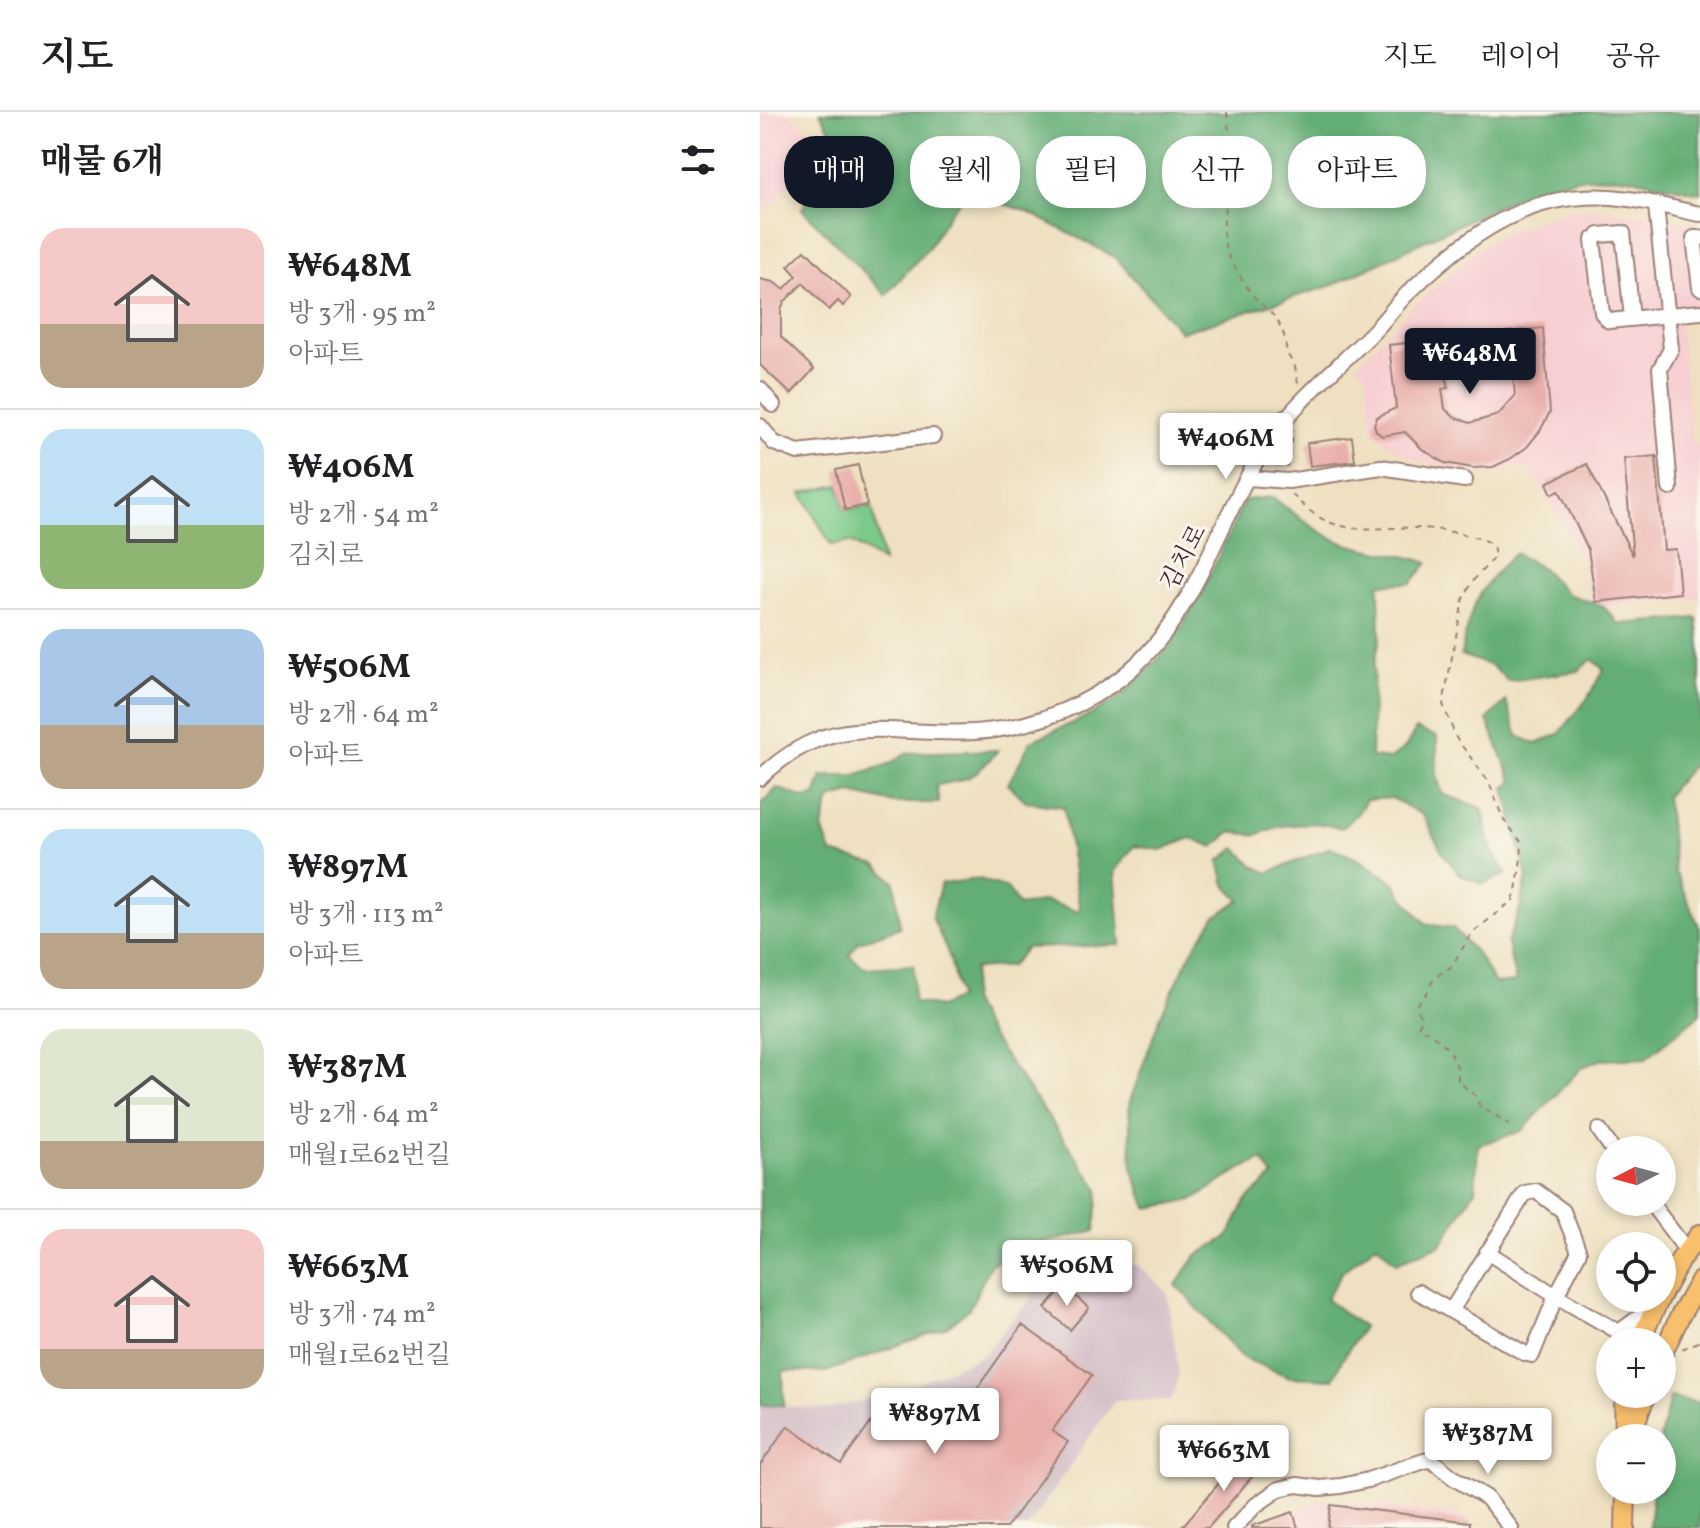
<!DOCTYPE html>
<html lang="ko">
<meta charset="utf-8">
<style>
:root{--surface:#fff;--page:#f6f6f6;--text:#202124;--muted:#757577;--line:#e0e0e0;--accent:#111827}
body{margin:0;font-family:Vollkorn,"Noto Serif KR",serif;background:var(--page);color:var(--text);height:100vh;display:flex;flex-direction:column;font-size:30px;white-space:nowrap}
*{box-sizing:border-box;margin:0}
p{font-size:26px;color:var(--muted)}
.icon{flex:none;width:44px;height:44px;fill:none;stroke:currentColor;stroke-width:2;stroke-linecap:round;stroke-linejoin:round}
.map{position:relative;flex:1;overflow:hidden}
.details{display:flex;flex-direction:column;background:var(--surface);width:760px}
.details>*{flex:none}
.guide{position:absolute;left:24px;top:24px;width:760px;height:72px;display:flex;gap:16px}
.needle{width:52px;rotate:264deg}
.tools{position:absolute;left:836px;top:1024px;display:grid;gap:16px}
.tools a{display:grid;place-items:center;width:80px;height:80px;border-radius:50%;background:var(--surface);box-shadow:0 4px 12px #0003;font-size:40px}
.price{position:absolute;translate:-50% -68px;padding:0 18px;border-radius:8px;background:#fff;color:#222;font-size:26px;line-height:52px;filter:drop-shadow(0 2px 4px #0008)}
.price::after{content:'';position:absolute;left:50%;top:48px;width:24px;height:18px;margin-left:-12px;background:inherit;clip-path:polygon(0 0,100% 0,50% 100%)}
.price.current{background:var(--accent);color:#fff}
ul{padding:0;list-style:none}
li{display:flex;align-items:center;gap:24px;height:200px;padding:0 40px}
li+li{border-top:2px solid var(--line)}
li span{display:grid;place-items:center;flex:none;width:224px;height:160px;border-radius:24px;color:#555}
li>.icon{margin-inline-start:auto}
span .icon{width:96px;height:96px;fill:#fffc;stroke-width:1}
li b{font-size:34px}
h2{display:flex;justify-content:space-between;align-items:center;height:96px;padding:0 40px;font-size:34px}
.chip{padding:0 28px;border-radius:32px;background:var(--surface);box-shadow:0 4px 12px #0003;font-size:28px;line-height:72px}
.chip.current{background:var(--accent);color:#fff}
header{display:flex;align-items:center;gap:48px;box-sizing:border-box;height:112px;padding:0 40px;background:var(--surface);border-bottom:2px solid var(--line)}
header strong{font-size:38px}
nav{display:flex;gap:44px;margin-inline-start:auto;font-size:28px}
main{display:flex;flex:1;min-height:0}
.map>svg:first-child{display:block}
.built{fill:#f7cfd2}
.industrial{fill:#d2bdc6}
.green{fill:#7bca8a;stroke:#62745a;stroke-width:2}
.forest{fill:#64ae76;stroke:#576650;stroke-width:2}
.building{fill:#e9afab;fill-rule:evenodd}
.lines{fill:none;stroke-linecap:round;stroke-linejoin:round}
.minor-casing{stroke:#9c8076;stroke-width:18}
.major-casing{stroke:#9c8076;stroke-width:22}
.path{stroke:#9c8076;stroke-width:2;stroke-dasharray:6 6;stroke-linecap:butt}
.minor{stroke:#fff;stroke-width:14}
.major{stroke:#f8bf6c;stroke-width:18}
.labels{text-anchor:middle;stroke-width:6;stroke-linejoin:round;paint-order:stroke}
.street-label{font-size:24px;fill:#4a1f2b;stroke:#fbf7ec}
</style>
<header>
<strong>지도</strong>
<nav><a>지도</a><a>레이어</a><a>공유</a></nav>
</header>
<main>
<section class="details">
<h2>매물 6개<svg class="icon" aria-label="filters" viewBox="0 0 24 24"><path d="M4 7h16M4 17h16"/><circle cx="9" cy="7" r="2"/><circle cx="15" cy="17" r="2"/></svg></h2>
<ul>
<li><span style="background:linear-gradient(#f6c9c9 60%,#b9a48a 0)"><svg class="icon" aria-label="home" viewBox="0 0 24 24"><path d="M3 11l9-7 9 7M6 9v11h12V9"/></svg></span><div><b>₩648M</b><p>방 3개 · 95 m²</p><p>아파트</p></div></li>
<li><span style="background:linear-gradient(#bfe0f5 60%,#8fb573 0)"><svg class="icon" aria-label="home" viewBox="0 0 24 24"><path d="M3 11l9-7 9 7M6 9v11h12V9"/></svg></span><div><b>₩406M</b><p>방 2개 · 54 m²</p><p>김치로</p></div></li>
<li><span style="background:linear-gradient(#a9c7e8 60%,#b9a48a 0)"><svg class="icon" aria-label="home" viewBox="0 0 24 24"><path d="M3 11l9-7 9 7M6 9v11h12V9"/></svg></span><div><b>₩506M</b><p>방 2개 · 64 m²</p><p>아파트</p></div></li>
<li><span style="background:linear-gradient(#bfe0f5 65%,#b9a48a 0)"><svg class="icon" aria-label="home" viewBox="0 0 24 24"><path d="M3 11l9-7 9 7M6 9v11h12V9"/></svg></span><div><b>₩897M</b><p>방 3개 · 113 m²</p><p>아파트</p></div></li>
<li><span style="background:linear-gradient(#dfe7d0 70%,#b9a48a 0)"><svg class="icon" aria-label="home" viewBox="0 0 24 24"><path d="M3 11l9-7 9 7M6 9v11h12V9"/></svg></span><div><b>₩387M</b><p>방 2개 · 64 m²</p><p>매월1로62번길</p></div></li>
<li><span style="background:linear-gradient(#f6c9c9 75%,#b9a48a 0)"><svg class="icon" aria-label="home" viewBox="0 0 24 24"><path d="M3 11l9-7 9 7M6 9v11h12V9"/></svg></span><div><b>₩663M</b><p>방 3개 · 74 m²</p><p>매월1로62번길</p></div></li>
</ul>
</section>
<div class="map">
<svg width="940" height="1416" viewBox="0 0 940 1416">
<rect width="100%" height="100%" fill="#fbf7ec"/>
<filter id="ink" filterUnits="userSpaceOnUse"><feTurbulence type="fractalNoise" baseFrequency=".0125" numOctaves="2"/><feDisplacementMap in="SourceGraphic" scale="16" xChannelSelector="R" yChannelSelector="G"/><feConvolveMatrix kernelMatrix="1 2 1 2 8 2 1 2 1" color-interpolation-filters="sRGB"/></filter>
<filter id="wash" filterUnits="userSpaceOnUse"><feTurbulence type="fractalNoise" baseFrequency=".006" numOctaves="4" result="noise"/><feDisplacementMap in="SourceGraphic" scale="32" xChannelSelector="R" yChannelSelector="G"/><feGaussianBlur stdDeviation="1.8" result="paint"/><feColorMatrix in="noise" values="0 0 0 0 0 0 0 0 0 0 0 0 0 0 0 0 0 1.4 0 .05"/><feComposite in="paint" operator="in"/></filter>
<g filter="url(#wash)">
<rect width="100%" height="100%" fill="#eee0c0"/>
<g class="built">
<polygon points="0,0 28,0 66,34 0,104"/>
<polygon points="816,96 837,97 940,112 940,205 919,208 932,327 940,337 940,486 843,494 831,491 822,446 782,375 764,354 722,360 679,355 651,346 628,333 613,320 606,262 597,253 649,198 717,138 747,119"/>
<polygon points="572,1388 699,1403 708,1407 706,1416 485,1416 552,1391"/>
</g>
<polygon class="industrial" points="347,1147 379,1154 407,1180 419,1262 411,1288 355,1288 267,1416 0,1416 0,1293 68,1297 100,1290 158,1271 224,1243 276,1179 307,1162"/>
<polygon class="green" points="79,373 85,398 112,394 123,450 91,430 71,433 42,381"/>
<g class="forest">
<polygon points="60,0 940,0 940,81 867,65 820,66 775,76 570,174 421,220 355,145 268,100 208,80 191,99 169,135 126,183 42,97 77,31"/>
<path d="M512 385C534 401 556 420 581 430 609 441 640 440 668 451L651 471 619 472 620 527 614 552 611 645 631 647 646 635 656 617 677 625V662L682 682 722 696 732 740 747 762 723 772 699 762 682 740 663 703 632 686 606 688 597 702 582 716 556 711 520 714 496 723 470 720 454 735 431 726 401 738 374 734 355 760 361 833 266 836 251 854 214 857 211 888 223 913 339 1077 335 1119 266 1135 231 1152 209 1197 185 1216 66 1260 23 1259 24 1293H0V694L17 676 44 686 55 684 62 664H95L129 652 147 641 238 638C215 665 211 668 176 673L179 691H134L91 681 70 687 62 716 71 741 117 753 135 771 140 815 99 830 89 843 105 856 154 853 153 890 180 895 199 886 190 846 172 805 181 772 219 767 247 776 259 794 285 789 320 800 304 695 267 690 248 672 271 629 330 603 361 584 411 534 447 469 485 388Z"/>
<path d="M755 441 782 456 807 482 843 494 859 512 937 506 940 533V644L906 684 915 760 940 816V902L886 946 839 948 821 956 762 1019 718 1033 715 1078 681 1133 636 1151 617 1132 583 1159 566 1187 603 1215 582 1248 573 1267 530 1265 483 1246 416 1173 436 1144 469 1124 485 1090 513 1064 502 1048 483 1056 432 1088 387 1096 372 1056 369 992 401 903 431 841 455 805 480 788 465 773 459 749 476 736 494 754 508 761 571 735 601 749 635 771 642 784 666 812 693 816 718 843 735 872 756 870 747 831 759 800 767 765 745 676 753 670 727 608 746 589 758 624 776 632 799 622 827 587 844 558 832 547 818 559 748 569 732 554 701 543C710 494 718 476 755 441Z"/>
<polygon points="910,1285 940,1291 940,1416 889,1416 893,1378 902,1378 902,1326 900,1326"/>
</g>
<g id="blocks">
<g class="building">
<polygon points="45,138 91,185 83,194 78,189 69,198 43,171 24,190 21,198 21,225 54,257 31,282 0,253 0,167 13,170 24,177 37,164 28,154"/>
<path d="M783 216 790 300 780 319 767 335 750 347 733 355 713 356 685 351 662 337 645 320 622 324 616 319 614 312 617 305 636 296 629 233ZM752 250 755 284 738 303 710 311 694 305 685 297 682 277 688 276 685 255Z"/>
<polygon points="592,325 595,349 550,354 547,331"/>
<polygon points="896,344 904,438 916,437 920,481 836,490 828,437 799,378 792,382 787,371 827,352 873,444 864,347"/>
<polygon points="98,353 107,393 85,398 76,358"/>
<polygon points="304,1174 329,1196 310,1218 285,1196"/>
<polygon points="262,1213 332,1263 292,1319 308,1330 246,1416 0,1416 0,1353 28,1314 81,1352 116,1304 129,1314 140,1298 172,1321 200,1281 209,1288"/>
<polygon points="486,1339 502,1353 448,1416 421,1416"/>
<polygon points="571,1393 710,1410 710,1416 568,1416"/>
<polygon points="533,1400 538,1416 492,1416 492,1414"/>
</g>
</g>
</g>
<g filter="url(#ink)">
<use href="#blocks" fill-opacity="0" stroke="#9c8076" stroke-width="2"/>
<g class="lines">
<g class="minor-casing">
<g id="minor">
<polyline points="896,94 911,237 900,257 910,376"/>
<polyline points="839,123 863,121 872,206"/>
<polyline points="940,126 934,126 940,176"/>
<polyline points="833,128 842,201 849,209 940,200"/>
<polyline points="0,277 13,293"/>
<polyline points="0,314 14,331 38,340 173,324"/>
<polyline points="489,366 528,369 621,355 705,368"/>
<path d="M0 666C74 595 126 625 215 620 262 617 312 600 351 573 432 518 453 417 503 338 531 292 577 257 614 219 625 208 635 194 646 183 710 120 775 73 869 87 893 90 917 98 940 102"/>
<polyline points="839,1018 853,1038"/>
<polyline points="890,1090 927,1139"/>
<polyline points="727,1140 796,1184 859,1220 863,1230"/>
<polyline points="658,1180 764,1241 772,1243 796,1184 819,1140 803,1099 776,1079 765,1081 691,1199"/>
<polyline points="859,1220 894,1194"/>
<polyline points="474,1416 496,1393 519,1377 537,1373 560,1376 581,1374 608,1368 670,1347 694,1366 727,1386 751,1416"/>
</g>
</g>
<g class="major-casing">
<g id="major">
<polyline points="902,1182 920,1148 940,1122"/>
<polyline points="879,1230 900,1186"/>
<polyline points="902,1243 920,1204 940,1169"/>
<polyline points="864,1282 865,1326"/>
<polyline points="870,1326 886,1282"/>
<polyline points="865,1416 866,1378"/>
</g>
</g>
<g class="path">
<polyline points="467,0 469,21 465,53 468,70 463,120 466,138 472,151 492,183 517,207 524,223 527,241 535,255 538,272"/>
<polyline points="527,355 534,319"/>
<path d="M532 382C573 428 604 414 656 416 673 416 689 419 705 423 717 426 723 426 733 434L735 444 712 470 703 488 683 592 696 626 729 670 743 707 762 731C762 742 757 780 753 788L712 821 691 855 674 866 667 881 656 894 662 907 658 915C674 921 694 938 697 956 698 960 698 965 698 969L717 985 720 996 732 1001 750 1013"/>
<polyline points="922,1237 940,1229"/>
</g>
<use href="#minor" class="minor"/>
<use href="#major" class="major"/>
</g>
</g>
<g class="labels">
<g class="street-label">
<text transform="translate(423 445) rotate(-62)" y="8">김치로</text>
</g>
</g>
</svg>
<div class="tools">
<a><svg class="needle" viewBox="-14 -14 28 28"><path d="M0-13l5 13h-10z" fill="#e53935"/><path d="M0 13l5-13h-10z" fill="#757577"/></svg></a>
<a><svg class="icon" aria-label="locate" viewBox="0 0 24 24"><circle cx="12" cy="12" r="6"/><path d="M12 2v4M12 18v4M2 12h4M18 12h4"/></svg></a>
<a>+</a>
<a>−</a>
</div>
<b class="price current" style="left:710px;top:284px">₩648M</b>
<b class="price" style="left:466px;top:369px">₩406M</b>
<b class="price" style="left:307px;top:1196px">₩506M</b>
<b class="price" style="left:175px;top:1344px">₩897M</b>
<b class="price" style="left:728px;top:1364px">₩387M</b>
<b class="price" style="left:464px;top:1381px">₩663M</b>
<div class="guide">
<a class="chip current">매매</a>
<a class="chip">월세</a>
<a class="chip">필터</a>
<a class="chip">신규</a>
<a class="chip">아파트</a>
</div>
</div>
</main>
